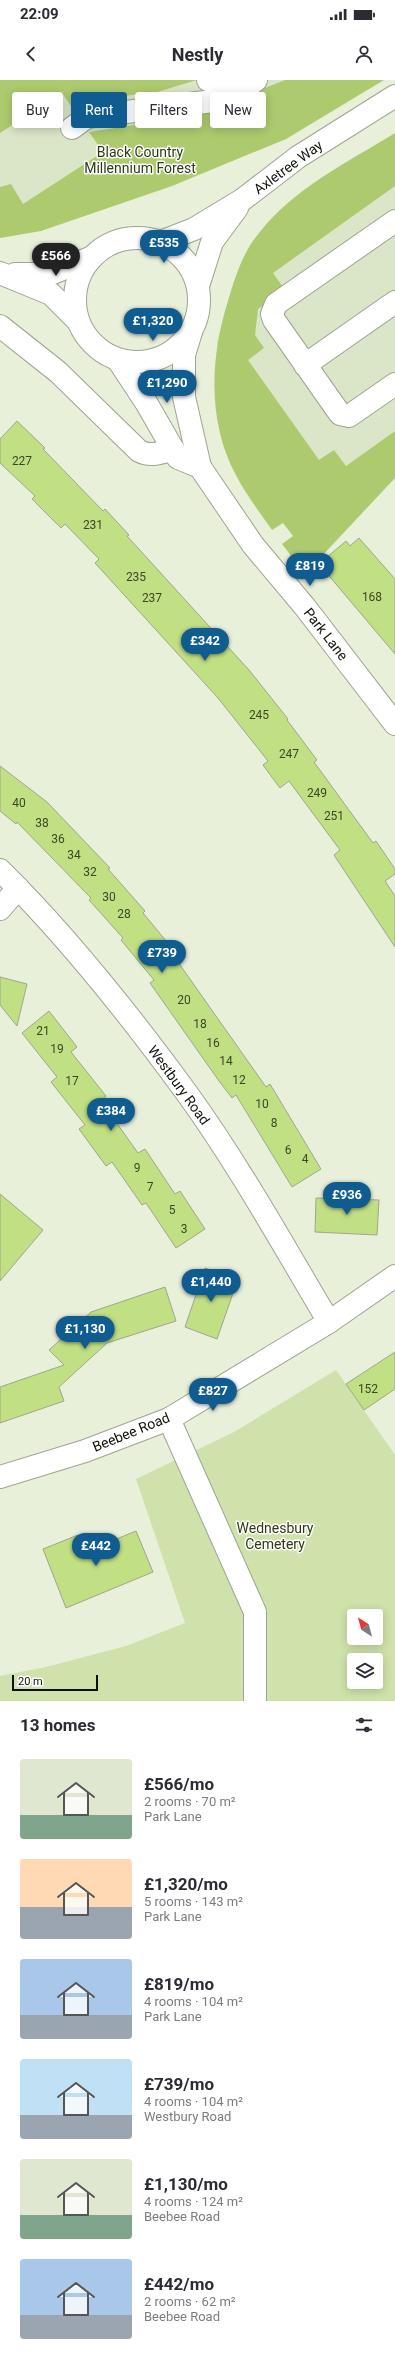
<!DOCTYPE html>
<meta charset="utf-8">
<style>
:root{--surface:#fff;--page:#f2f2f3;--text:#2b2b33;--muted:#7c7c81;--accent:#0f5d90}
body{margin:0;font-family:Roboto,sans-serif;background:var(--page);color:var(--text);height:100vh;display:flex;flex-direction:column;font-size:15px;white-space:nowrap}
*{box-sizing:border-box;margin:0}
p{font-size:13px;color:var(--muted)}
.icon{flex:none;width:22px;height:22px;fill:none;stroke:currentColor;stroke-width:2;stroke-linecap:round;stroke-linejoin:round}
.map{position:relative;height:1621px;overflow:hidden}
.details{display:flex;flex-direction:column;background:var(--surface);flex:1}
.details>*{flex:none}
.hud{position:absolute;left:12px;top:12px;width:371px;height:36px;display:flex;gap:8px}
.needle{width:26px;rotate:324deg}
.tools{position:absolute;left:347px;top:1529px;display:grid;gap:8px}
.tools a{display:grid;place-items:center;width:36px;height:36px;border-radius:4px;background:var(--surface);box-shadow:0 2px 10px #0003;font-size:20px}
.scale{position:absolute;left:12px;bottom:10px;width:86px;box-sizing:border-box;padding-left:4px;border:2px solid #0f120a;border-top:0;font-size:11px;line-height:14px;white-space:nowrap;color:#0f120a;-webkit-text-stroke:3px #fff;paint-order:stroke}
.price{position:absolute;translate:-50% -34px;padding:0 9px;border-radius:14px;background:var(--accent);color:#fff;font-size:13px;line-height:26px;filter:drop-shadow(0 1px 2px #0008)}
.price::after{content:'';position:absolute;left:50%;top:24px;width:12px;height:9px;margin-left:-6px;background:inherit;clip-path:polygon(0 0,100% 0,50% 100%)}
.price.active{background:#222;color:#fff}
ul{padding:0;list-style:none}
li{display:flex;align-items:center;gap:12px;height:100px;padding:0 20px}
li span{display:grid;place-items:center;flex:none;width:112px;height:80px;border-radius:4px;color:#555}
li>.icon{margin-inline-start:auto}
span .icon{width:48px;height:48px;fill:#fffc;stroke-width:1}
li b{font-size:17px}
h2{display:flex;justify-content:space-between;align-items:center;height:48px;padding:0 20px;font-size:17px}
.pill{padding:0 14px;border-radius:4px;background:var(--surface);box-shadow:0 2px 10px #0003;font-size:14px;line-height:36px}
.pill.active{background:var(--accent);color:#fff}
.status{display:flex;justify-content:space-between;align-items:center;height:28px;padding:0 20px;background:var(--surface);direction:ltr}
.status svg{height:11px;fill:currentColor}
header{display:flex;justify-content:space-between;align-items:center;height:52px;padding:0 20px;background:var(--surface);font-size:18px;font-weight:700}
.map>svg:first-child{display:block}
.built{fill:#dbe5c8}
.green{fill:#cfe2ab;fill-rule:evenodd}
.forest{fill:#adca6e}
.building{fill:#c1df83;stroke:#9fa691}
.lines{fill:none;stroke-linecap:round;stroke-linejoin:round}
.minor-casing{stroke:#9da590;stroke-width:24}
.major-casing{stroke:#9da590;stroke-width:24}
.minor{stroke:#fff;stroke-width:22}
.major{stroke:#fff;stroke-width:22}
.labels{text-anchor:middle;stroke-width:3;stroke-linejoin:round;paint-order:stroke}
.number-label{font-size:12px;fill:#3c4528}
.park-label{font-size:14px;fill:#2e3a13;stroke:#fff}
.street-label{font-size:14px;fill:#0f120a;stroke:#fff}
</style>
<div class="status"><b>22:09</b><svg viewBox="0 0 49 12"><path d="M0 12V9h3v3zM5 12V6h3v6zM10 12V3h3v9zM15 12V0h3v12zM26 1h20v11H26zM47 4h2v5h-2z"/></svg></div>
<header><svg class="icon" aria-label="back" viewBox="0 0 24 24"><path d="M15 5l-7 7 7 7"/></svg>Nestly<svg class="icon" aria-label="person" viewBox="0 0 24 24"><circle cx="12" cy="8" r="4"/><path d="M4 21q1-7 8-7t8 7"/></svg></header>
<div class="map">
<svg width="395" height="1621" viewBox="0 0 395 1621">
<rect width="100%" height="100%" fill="#e8f0da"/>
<g class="built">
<polygon points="0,0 285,0 137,58 10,134 0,133"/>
<polygon points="395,53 395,351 346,386 319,380 216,329 217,261 238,191 259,153 298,115"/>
</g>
<path class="green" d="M336 1290 395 1375V1621H0V1596L46 1587 126 1566 185 1543 136 1399 234 1352ZM354 1536H376V1558H354ZM354 1580H376V1602H354Z"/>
<g class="forest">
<polygon points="0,0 197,0 157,12 99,19 75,32 62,13 0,53"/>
<polygon points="285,0 384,0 286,59 172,106 41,151 0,158 0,107 11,104 23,124 103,72 89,52 193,36"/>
<path d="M395 53V106L273 193 285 210 258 229 255 255 264 268 248 280 319 380 334 370 346 386 395 351V398L305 494 282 464 293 456 283 443 272 450C260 433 247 416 237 397 207 343 210 278 228 221 235 197 243 172 259 153 294 108 348 82 395 53Z"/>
</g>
<g class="building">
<polygon points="17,341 45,368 43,369 103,431 105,429 129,455 127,456 249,590 288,639 287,640 317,680 314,682 373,763 376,761 395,789 395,794 385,801 395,816 395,867 334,775 340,770 289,701 280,708 263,685 268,681 218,618 95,483 99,479 65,444 61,448 32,419 35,416 0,383 0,359"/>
<polygon points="359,458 395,499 395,574 319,484 346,461 350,466"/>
<polygon points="0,686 47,722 110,788 108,789 145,831 143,833 176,873 173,875 266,1007 270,1004 321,1089 292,1107 236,1015 232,1018 219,1001 150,903 154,900 121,860 123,858 89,820 91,818 53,779 17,742 16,744 0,731"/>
<polygon points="0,897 27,904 17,946 0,925"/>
<polygon points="49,931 77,967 71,972 106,1016 101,1021 138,1073 145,1069 175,1114 180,1111 205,1149 176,1168 146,1123 142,1125 112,1082 106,1086 79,1049 85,1045 51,1002 57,997 22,953"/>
<polygon points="0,1114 43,1150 0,1201"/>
<polygon points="316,1118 379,1120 377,1155 315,1152"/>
<polygon points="205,1188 238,1199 217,1259 185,1247"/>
<polygon points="165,1207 176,1241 107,1263 59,1307 64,1321 0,1343 0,1307 64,1285 49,1270 91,1232"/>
<polygon points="395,1272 395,1309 364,1330 346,1304"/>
<polygon points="136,1451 153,1492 66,1528 43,1469 78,1455 85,1472"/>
</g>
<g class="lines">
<g class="minor-casing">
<g id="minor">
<polyline points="208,0 236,7"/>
<polyline points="72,48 87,37 213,21 236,7 251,4 256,0"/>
<polyline points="395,141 276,224 272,234 274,240 340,334 349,336 395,304"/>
<polyline points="161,162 194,149 242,120 298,77 395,16"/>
<polyline points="198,206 212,162 237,128"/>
<path d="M0 246 58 292 139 371C151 377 160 373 173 369"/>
<polyline points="305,285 395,222"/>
<path d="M0 790C68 857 129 934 186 1012 239 1085 283 1165 329 1242"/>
<polyline points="0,829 18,808"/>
<polyline points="169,1339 255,1532 255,1621"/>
<polyline points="0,1397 85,1371 169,1339 329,1242 395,1196"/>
</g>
</g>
<g class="major-casing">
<g id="major">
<circle cx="137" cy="220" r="62"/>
<polyline points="0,193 51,214 78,241"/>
<polyline points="15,194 50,194 90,178"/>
<polyline points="191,252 184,275 184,317 200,387 253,465 305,527 395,644"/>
<polyline points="118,280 147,324 178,378 200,387"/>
</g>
</g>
<use href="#minor" class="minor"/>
<use href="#major" class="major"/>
</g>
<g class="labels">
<g class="number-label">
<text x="22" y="385">227</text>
<text x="93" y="449">231</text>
<text x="136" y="501">235</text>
<text x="372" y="521">168</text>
<text x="152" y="522">237</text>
<text x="259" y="639">245</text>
<text x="289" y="678">247</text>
<text x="317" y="717">249</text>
<text x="19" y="727">40</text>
<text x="334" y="740">251</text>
<text x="42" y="747">38</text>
<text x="58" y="763">36</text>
<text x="74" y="779">34</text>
<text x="90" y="796">32</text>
<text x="109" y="821">30</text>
<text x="124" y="838">28</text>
<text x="184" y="924">20</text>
<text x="200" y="948">18</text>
<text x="43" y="955">21</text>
<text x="213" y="967">16</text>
<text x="57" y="973">19</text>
<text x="226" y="985">14</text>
<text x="239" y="1004">12</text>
<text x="72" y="1005">17</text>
<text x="262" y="1028">10</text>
<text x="274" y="1047">8</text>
<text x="288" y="1074">6</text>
<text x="305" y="1083">4</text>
<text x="137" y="1092">9</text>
<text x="150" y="1111">7</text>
<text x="172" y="1134">5</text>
<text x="184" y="1153">3</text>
<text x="368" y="1313">152</text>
</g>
<g class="park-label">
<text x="140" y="77">Black Country<tspan x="140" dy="16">Millennium Forest</tspan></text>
<text x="275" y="1453">Wednesbury<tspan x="275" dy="16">Cemetery</tspan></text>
</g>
<g class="street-label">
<text transform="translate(288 87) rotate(-36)" y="5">Axletree Way</text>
<text transform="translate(326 554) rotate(52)" y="5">Park Lane</text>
<text transform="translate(179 1005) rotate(54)" y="5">Westbury Road</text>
<text transform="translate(131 1352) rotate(-22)" y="5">Beebee Road</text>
</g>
</g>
</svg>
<div class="tools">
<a><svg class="needle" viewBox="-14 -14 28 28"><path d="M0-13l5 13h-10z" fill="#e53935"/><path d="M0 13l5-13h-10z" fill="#7c7c81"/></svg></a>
<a><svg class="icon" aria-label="layers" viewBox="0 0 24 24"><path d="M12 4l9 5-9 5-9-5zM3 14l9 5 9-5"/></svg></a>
</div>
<div class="scale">20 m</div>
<b class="price" style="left:164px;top:184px">£535</b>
<b class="price active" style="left:56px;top:197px">£566</b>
<b class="price" style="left:153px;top:262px">£1,320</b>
<b class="price" style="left:167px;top:324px">£1,290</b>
<b class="price" style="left:310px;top:507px">£819</b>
<b class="price" style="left:205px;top:582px">£342</b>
<b class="price" style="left:162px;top:894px">£739</b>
<b class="price" style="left:111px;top:1052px">£384</b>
<b class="price" style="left:347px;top:1136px">£936</b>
<b class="price" style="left:211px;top:1223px">£1,440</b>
<b class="price" style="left:85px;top:1270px">£1,130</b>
<b class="price" style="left:213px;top:1332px">£827</b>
<b class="price" style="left:96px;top:1487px">£442</b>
<div class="hud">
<a class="pill">Buy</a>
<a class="pill active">Rent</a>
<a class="pill">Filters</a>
<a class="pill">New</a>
</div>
</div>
<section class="details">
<h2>13 homes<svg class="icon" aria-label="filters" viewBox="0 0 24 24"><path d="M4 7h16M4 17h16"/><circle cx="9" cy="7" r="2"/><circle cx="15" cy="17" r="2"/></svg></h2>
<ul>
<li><span style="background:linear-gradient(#dfe7d0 70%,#7fa58c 0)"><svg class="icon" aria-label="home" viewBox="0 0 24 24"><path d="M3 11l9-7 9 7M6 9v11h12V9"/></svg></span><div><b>£566/mo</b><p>2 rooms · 70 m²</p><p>Park Lane</p></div></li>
<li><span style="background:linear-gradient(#ffd9b3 60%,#9aa5b1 0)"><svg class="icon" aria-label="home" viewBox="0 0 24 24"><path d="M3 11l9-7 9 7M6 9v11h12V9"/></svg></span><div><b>£1,320/mo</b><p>5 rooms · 143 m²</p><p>Park Lane</p></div></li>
<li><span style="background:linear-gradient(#a9c7e8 70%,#9aa5b1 0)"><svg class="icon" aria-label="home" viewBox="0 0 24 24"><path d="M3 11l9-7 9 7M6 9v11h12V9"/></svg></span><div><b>£819/mo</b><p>4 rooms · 104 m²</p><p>Park Lane</p></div></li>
<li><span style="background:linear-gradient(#bfe0f5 70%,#9aa5b1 0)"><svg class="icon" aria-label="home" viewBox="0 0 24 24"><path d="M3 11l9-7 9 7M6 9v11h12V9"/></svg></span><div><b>£739/mo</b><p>4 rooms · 104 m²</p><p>Westbury Road</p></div></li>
<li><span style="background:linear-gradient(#dfe7d0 70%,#7fa58c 0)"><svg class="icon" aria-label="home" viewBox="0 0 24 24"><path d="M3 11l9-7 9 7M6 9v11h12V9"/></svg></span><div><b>£1,130/mo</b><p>4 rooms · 124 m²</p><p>Beebee Road</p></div></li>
<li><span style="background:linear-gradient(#a9c7e8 70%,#9aa5b1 0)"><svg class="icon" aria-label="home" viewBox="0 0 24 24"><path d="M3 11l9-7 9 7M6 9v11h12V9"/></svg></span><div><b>£442/mo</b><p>2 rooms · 62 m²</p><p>Beebee Road</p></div></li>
</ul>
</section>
